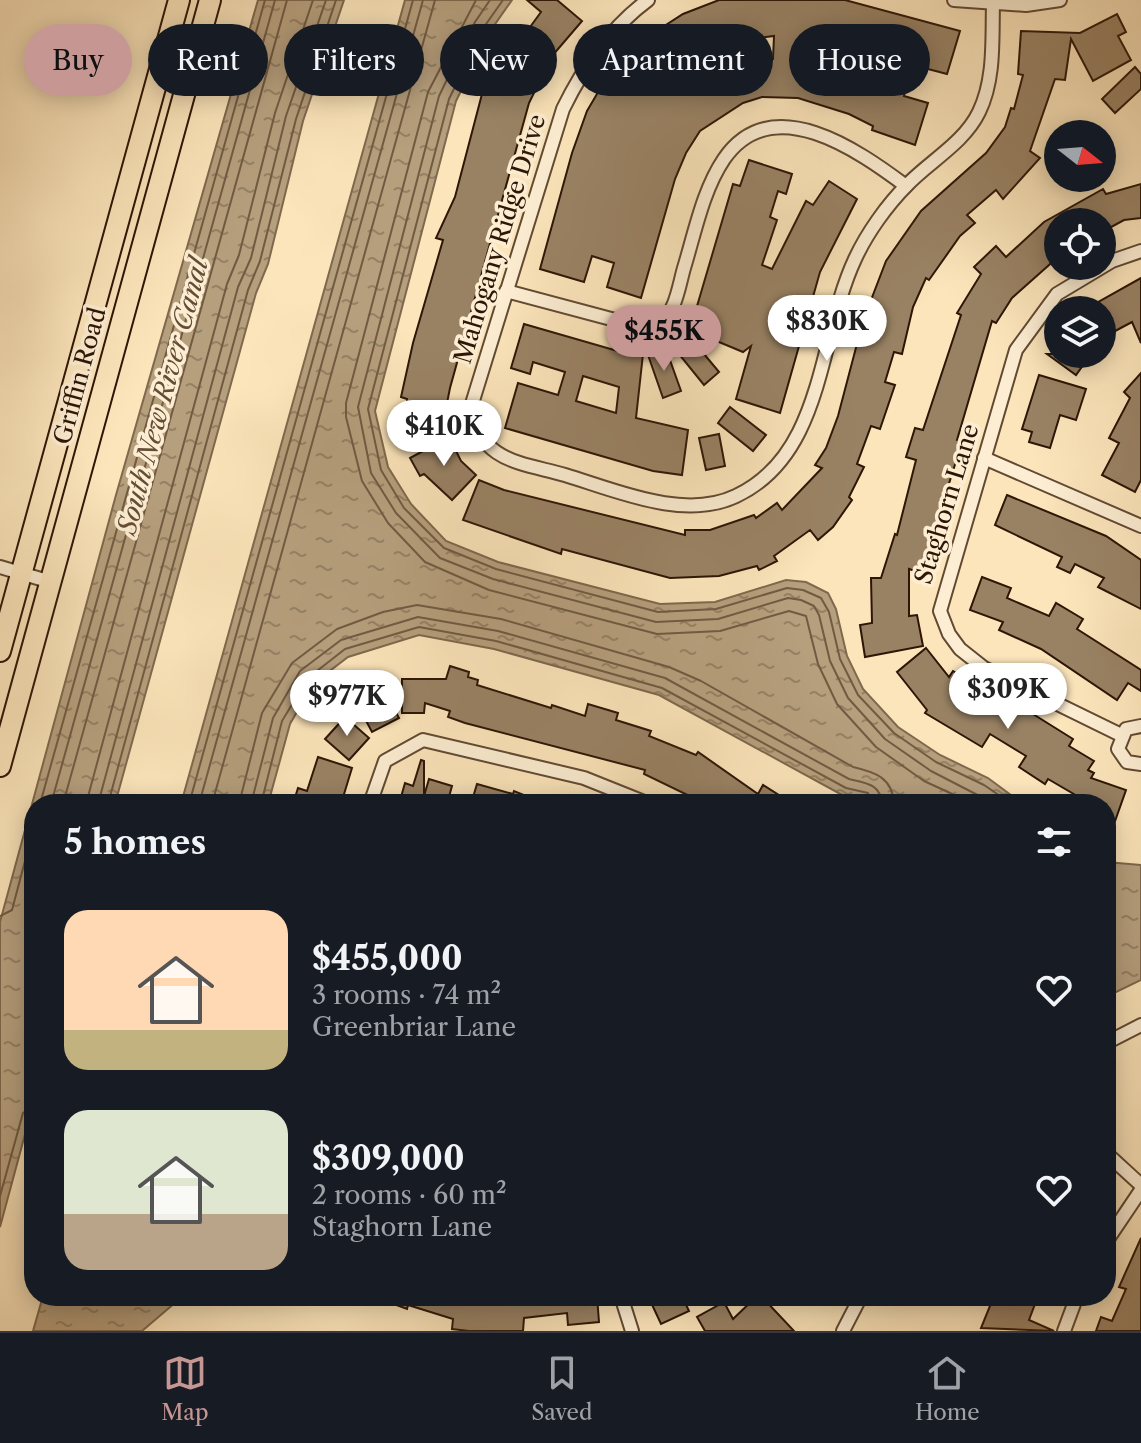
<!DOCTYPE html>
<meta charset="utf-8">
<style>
:root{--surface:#171b24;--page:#20242c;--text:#f1f3f6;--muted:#9ea1a6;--line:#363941;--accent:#c59692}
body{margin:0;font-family:"Libre Caslon Text",serif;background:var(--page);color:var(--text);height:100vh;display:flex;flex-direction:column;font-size:30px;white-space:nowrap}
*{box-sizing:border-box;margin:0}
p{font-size:26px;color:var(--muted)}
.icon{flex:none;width:44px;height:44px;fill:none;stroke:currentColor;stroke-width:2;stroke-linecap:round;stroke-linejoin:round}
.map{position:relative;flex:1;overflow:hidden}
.drawer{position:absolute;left:24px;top:794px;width:1092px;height:512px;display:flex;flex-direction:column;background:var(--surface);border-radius:32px;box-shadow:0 4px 20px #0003}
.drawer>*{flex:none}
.banner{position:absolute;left:24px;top:24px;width:1094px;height:72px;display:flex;gap:16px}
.needle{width:52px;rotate:107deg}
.controls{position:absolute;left:1044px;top:120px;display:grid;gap:16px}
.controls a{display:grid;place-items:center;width:72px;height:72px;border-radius:50%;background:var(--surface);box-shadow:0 4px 20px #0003;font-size:40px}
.price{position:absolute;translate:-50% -68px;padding:0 18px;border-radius:28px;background:#fff;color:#222;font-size:26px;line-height:52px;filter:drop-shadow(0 2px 4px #0008)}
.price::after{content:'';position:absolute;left:50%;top:48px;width:24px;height:18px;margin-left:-12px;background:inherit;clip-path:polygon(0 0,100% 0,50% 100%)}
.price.active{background:var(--accent);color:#111}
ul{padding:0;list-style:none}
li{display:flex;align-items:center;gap:24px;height:200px;padding:0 40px}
li span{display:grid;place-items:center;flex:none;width:224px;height:160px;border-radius:24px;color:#555}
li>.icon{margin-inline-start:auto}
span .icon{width:96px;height:96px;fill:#fffc;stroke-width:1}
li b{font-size:34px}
h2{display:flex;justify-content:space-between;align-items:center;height:96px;padding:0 40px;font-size:34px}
.pill{padding:0 28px;border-radius:36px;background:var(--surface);box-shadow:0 4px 20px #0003;font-size:28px;line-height:72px}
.pill.active{background:var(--accent);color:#111}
.tab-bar{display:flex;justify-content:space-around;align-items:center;height:112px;border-top:2px solid var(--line);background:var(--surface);font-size:22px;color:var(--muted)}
.tab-bar a{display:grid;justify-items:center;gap:4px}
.tab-bar .active{color:var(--accent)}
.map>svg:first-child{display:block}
.water{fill:url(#water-ripples);stroke:#7f684d;stroke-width:2}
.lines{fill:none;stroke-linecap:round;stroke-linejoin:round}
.shore{stroke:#725a42;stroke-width:2}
.building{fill:#998264;stroke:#2d1606;stroke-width:2;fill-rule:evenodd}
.minor-casing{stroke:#614a33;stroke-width:16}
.primary-casing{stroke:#2d1606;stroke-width:24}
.minor{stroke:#fdeed3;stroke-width:12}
.primary{stroke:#fce5bb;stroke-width:20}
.labels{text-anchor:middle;stroke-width:7;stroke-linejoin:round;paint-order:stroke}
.street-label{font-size:24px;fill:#2d1606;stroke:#fdeed3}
.water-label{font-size:26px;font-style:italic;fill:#644d36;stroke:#fdeed3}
</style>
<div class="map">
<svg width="1141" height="1331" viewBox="0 0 1141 1331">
<defs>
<pattern id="water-ripples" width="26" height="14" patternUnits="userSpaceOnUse" patternTransform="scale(2)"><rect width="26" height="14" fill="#b69f7d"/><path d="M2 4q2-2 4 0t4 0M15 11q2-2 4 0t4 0" fill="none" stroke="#948164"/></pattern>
</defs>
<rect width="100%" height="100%" fill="#fce5bb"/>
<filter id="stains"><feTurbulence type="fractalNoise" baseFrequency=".0025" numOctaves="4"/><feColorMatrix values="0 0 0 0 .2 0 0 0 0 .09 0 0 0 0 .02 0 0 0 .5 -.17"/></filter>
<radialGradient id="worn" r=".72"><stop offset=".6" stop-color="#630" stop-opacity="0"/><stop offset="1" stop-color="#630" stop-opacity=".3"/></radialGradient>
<g class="water">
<polygon points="258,0 344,0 303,121 268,264 256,293 115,804 34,804 34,1101 0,1227 0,922 116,495"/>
<polygon points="405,0 512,0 491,30 456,101 375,411 388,467 411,504 446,541 498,562 660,604 715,602 786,580 806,582 828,593 836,609 847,656 863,689 898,727 940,755 988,778 1023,804 888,804 844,796 659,695 494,649 419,635 348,657 313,684 290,724 268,804 181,804"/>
<polygon points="1106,862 1141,865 1141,980 1106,997"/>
<polygon points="43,1296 183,1296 142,1331 33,1331"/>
</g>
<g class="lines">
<g class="shore">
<polyline points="476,0 428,92 346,403 346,417 362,481 388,523 425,562 489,590 657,634 720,631 789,611 806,616 818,664 837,704 876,747 924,781 974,804"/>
<polyline points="490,0 475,22 439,96 358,407 371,473 396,513 440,558 493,579 656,622 718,619 788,598 801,600 814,606 819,615 830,661 848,698 885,739 931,771 995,804"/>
<polyline points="503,0 484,27 449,99 368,409 381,470 404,508 444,548 496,569 658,612 716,609 787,588 803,590 821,598 829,612 840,659 858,695 894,733 936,762 984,785 1012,804"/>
<polyline points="40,804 265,0"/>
<polyline points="51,804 275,0"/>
<polyline points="63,804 287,0"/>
<polyline points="86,804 227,284 239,255 275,113 313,0"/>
<polyline points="98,804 238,287 251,258 286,116 326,0"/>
<polyline points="108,804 248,290 260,261 296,119 336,0"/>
<polyline points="189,804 413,0"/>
<polyline points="199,804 423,0"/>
<polyline points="212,804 435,0"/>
<path d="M239 804 262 713 292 663 337 629 383 612 417 605 501 619 669 667 701 681 853 767C875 772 893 778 894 804"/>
<path d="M251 804 273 718 300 671 341 640 418 617 498 631 665 678 849 779C866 783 881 784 882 804"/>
<polyline points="261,804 282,721 308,678 345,649 419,627 496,641 662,688 846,788 868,793 872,804"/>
<polyline points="0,916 12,910 34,827"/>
<polyline points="0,1196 23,1113 34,1107"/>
</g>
</g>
<g class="building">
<polygon points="527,0 557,0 582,21 552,56 529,103 450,388 446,408 448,434 403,437 402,423 408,422 407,399 401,397 413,343 443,240 436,238 455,197 482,94 485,95 495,68 504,71 517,45 541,12"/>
<path d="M719 0H845L960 31 947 74 871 54 865 74 905 92 904 96 928 103 915 145 872 130 873 126 849 114 798 98 762 97 743 103 700 131 686 153 675 179 641 298 607 287 614 263 592 256 584 282 540 269 572 153 587 111 604 82 652 34 683 14ZM748 30 749 39 774 36 773 59 726 73 714 50 718 48 714 40Z"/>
<polygon points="1117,14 1126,32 1118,36 1131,60 1093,81 1071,39 1065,80 1055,79 1030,151 1040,158 1003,199 996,190 967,215 975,223 960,236 929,280 926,278 913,307 902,354 894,352 885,382 895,385 880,429 871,426 857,464 864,467 849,497 852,500 833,527 818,540 810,530 774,556 777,561 759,570 757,566 719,576 670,578 562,549 561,554 463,520 479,480 504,490 685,535 685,530 710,530 754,515 756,518 777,503 782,510 822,468 815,465 826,448 838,416 863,321 886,261 921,211 986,153 1005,127 1011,108 1014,109 1023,75 1018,74 1021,31 1080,33"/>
<polygon points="1135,67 1141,74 1141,89 1115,113 1102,99"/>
<polygon points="749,160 792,174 786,194 778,191 770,217 777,220 762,265 772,269 806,201 813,205 829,181 857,199 820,272 780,413 736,399 751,346 743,352 690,330 733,184 740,186"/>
<polygon points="1141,184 1141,218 1124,220 1102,232 1102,222 1058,222 1058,257 1012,298 996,323 992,321 957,440 962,442 921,573 909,569 909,616 917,615 923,646 865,657 860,625 872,623 871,578 881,578 895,534 897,535 916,460 906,457 915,428 923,430 961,315 957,313 981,274 974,267 996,246 1006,257 1044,222 1103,189 1106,194"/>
<polygon points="1141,278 1141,343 1132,322 1102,338 1102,310 1084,310"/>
<path d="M524 324 621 352 643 354 636 418 688 430 682 475 653 471 505 428 518 383 558 395 565 372 533 362 530 374 511 368ZM583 376 619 387 616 413 576 401Z"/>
<polygon points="689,336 719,372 704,385 674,348"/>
<polygon points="666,349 681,391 663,398 648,355"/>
<polygon points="1047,354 1091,354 1076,375"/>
<polygon points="1141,373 1141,480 1135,492 1102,475 1119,443 1109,438 1130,398 1124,392"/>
<polygon points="1039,375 1086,389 1076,420 1060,415 1050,448 1029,442 1032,432 1022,429"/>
<polygon points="730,407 766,435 753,451 718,423"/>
<polygon points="719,434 725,466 706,470 699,438"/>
<polygon points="449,437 461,461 476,475 452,500 424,474 420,476 410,458"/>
<polygon points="1007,495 1106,536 1141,560 1141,609 1098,587 1104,578 1075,564 1070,573 1057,567 1062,557 995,525"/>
<polygon points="982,577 1011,588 1007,598 1049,616 1056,603 1083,619 1077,629 1141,670 1141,691 1128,683 1117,700 1041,649 999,630 1003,622 970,610"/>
<polygon points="926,648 949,677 953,671 1013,706 1017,701 1035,711 1033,714 1073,739 1069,746 1094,761 1088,770 1094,773 1091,778 1126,790 1108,841 1106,804 1091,804 1048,779 1045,784 1019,767 1026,756 990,734 982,747 925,713 927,710 897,672"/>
<polygon points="450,666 469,672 468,677 478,680 477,685 551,708 552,705 585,716 588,704 618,713 616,720 651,731 649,736 696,755 698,752 758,794 763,785 793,804 706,804 644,774 645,770 465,723 448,717 450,711 425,703 424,713 402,713 402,679 446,679"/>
<polygon points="382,686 399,718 372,732 355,700"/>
<polygon points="345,717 369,738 349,760 325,739"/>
<polygon points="318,757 352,768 341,804 293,804 298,788 307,791"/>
<polygon points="421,760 424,761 424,796 429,779 452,786 447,804 399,804 405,783 413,786"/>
<polygon points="477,784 513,794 514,791 546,804 471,804"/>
<polygon points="1141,1238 1141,1331 1096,1331 1101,1317 1112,1321 1126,1289 1119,1287"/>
<polygon points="372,1296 597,1296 599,1322 568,1325 567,1313 524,1318 523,1331 469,1331 452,1329 453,1319 408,1305 407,1309"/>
<polygon points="648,1296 682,1296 689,1311 661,1324"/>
<polygon points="757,1296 761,1296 794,1331 705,1331 697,1317 724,1302 733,1319"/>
<polygon points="994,1296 1038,1296 1029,1320 1054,1331 981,1328"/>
</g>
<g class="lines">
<g class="minor-casing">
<g id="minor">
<path d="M648 0C610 28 583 68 563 109L471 407C480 462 519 462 565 475 615 490 684 521 736 496 825 454 818 338 855 259 867 233 887 205 907 185 930 161 964 143 979 112 995 79 992 40 993 4"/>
<polyline points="954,0 1026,5 1060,0"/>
<path d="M506 291 630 324C641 326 650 329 660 323 676 312 679 285 684 268 695 232 703 190 724 159 772 89 859 151 906 186"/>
<polyline points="984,458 1141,526"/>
<polyline points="0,567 51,582"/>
<polyline points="1141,726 1126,729 1118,749 1127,762 1141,764"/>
<polyline points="1121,735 984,668 960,649 949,634 940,611 1016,350 1057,294 1112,261 1141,251"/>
<polyline points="370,804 385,761 423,740 584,778 649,804"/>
<polyline points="1106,1043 1141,1025"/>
<polyline points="1106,1153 1141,1185"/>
<polyline points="1106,1242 1141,1190"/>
<polyline points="621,1296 632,1331"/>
<polyline points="843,1331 861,1296"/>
<polyline points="1064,1331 1077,1296"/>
</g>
</g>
<g class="primary-casing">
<g id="primary">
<polyline points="0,651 179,0"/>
<polyline points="0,766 210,0"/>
</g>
</g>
<use href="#minor" class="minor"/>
<use href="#primary" class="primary"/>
</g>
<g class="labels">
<g class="street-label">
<text transform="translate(500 239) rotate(-73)" y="8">Mahogany Ridge Drive</text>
<text transform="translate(80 376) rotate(-75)" y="8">Griffin Road</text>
<text transform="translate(947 504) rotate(-73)" y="8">Staghorn Lane</text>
</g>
<g class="water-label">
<text transform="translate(163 396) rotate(-75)" y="9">South New River Canal</text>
</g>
</g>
<rect width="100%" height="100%" filter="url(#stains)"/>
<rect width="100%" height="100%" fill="url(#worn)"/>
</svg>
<div class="controls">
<a><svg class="needle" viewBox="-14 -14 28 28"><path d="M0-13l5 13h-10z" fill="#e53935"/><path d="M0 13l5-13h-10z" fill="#9ea1a6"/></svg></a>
<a><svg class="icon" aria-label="locate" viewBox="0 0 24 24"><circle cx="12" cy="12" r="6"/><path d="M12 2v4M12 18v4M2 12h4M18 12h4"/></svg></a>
<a><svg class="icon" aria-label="layers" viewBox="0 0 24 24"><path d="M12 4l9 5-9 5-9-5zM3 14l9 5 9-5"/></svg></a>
</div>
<b class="price" style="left:827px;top:363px">$830K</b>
<b class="price active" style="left:664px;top:373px">$455K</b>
<b class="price" style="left:444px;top:468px">$410K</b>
<b class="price" style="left:1008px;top:731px">$309K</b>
<b class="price" style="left:347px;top:738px">$977K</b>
<div class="banner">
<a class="pill active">Buy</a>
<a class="pill">Rent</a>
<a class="pill">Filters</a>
<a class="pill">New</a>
<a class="pill">Apartment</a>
<a class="pill">House</a>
</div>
<section class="drawer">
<h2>5 homes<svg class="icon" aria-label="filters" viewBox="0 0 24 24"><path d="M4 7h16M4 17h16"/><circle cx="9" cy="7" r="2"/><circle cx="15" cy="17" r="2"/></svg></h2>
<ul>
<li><span style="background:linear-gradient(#ffd9b3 75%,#c2b280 0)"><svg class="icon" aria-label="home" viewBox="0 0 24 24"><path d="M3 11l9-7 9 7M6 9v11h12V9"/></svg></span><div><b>$455,000</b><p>3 rooms · 74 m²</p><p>Greenbriar Lane</p></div><svg class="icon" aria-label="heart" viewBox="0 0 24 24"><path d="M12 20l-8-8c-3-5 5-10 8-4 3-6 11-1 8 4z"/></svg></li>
<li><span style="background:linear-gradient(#dfe7d0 65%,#b9a48a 0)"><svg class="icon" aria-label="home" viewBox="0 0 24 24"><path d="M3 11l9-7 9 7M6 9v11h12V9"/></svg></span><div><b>$309,000</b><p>2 rooms · 60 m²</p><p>Staghorn Lane</p></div><svg class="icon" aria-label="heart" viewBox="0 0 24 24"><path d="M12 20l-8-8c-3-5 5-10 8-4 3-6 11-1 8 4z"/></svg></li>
</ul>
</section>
</div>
<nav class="tab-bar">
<a class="active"><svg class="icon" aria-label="map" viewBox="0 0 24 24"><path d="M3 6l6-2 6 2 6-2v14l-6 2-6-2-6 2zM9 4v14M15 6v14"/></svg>Map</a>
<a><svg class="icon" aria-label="saved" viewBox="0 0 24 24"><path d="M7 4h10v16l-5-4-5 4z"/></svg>Saved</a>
<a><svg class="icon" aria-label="home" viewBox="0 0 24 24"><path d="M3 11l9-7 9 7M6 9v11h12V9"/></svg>Home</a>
</nav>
